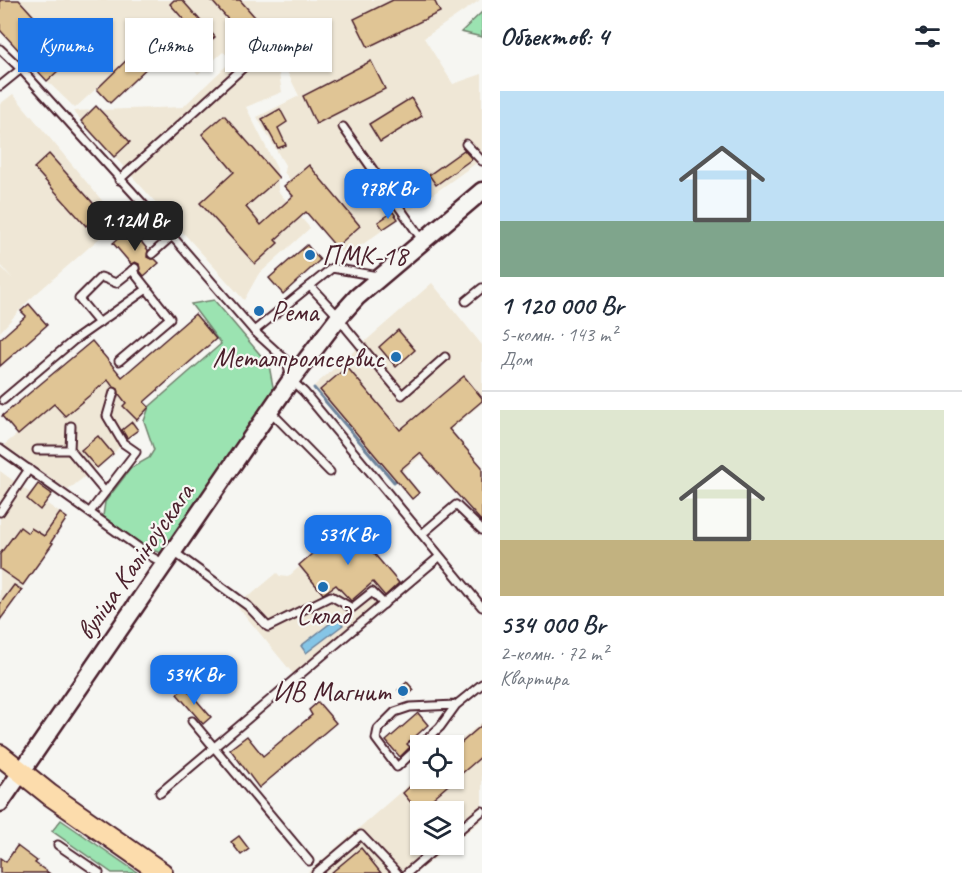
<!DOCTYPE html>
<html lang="ru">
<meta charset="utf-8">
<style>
:root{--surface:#fff;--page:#f2f2f3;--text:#1f2937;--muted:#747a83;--line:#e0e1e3;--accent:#1a73e8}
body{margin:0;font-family:Caveat,sans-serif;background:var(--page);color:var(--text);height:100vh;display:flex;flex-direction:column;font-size:22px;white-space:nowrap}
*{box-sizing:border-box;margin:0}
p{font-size:20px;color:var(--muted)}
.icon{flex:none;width:33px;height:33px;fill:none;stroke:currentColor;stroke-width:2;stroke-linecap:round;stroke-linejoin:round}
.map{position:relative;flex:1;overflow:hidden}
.sheet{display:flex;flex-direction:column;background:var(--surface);width:480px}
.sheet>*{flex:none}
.banner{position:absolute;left:18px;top:18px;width:374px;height:54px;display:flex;gap:12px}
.controls{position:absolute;left:410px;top:735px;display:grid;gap:12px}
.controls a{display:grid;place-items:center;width:54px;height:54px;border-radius:0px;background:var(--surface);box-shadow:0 2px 4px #0004;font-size:30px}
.price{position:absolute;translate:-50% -51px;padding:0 14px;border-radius:12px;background:var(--accent);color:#fff;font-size:20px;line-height:39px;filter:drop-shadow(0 2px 3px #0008)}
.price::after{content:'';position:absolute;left:50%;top:36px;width:18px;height:14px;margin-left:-9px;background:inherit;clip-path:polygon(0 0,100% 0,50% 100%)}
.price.selected{background:#222;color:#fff}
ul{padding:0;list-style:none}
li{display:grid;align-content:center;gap:12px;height:318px;padding:0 18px}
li+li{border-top:2px solid var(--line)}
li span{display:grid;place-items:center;height:186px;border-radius:0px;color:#555}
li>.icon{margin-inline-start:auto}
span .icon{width:108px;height:108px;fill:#fffc;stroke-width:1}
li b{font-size:26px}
h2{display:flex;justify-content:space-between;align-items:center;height:72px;padding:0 18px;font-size:26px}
.chip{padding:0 21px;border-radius:0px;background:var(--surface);box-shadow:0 2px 4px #0004;font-size:21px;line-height:54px}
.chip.selected{background:var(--accent);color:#fff}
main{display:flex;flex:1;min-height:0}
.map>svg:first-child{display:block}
.built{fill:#efe7d6}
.green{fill:#9be3b1;stroke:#72816e;stroke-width:1.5}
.water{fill:#85c5e6;stroke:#6d839b;stroke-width:1.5}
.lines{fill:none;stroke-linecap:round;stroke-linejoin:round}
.stream{stroke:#6d839b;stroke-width:3}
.building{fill:#e0c595;stroke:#4a1f2b;stroke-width:1.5}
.service-casing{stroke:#4a1f2b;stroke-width:11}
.tertiary-casing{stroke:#4a1f2b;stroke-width:21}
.primary-casing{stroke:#4a1f2b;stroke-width:24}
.service{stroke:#f6f6f2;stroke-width:7}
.tertiary{stroke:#f6f6f2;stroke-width:16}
.primary{stroke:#fcdcac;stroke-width:20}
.poi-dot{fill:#1f6fb2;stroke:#f6f6f2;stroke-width:2}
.labels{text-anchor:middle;stroke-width:4.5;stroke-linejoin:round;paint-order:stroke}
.poi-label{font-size:28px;fill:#4a1f2b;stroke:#f6f6f2;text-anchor:start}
.street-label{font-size:28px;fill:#4a1f2b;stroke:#f6f6f2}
</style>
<main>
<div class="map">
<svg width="482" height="873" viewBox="0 0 482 873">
<rect width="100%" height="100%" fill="#f6f6f2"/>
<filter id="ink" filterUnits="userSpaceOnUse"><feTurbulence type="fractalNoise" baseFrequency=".0167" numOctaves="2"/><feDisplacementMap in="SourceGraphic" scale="12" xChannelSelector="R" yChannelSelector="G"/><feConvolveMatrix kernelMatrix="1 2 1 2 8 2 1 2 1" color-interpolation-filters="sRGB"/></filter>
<g filter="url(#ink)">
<g class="built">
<polygon points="0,0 480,0 424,38 453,84 482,74 482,159 345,257 284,186 290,180 284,172 285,165 257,117 299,96 279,55 279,36 261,24 227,55 223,52 198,74 181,54 174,59 154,36 75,108 47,81"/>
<polygon points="265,34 276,55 282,92 246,107 277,169 278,191 310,228 258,275 244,300 73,111 183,107 225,67"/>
<polygon points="13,94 119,221 29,300 0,332 0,266 12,278 0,264 0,104"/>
<polygon points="432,283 482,345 482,403 394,479 314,386"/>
<polygon points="108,360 135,394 149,407 134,424 138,430 127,438 113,454 68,490 4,445"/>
<polygon points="0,471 30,493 38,484 52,494 46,503 67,518 51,541 53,543 23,585 22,590 0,619"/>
<polygon points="348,523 400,584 294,675 234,602 252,594 277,573 280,576 288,577"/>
<polygon points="482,722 482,820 453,843 453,812 420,812 420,844 451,845 416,873 307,873 420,775 420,778 453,778 453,747"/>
</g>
<g class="green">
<polygon points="482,12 482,37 461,32"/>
<polygon points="214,300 269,365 274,392 169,550 161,553 149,549 108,520 103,516 105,502 131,468 149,458 154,450 144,421 149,407 221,344 191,304"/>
<polygon points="61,820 138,873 112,873 52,831"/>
</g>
<polygon class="water" points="337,618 343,625 306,653 301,646"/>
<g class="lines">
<polyline class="stream" points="314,388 394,482 397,479"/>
</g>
<g class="building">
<polygon points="0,0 19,0 72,58 47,81 0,30"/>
<polygon points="174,0 182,0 215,37 206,45 170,4"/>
<polygon points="211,0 240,0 261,24 245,39"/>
<polygon points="393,0 434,0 440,12 368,47 354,19"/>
<polygon points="139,48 153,62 110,103 97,89"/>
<polygon points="371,61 385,89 316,124 303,96"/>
<polygon points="411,98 422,116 380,142 369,124"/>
<polygon points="96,106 130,142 114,157 81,121"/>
<polygon points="280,109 287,122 278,128 286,145 278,148 262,119"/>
<polygon points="224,115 279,178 246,207 261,225 293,196 284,186 309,165 360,226 336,247 306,212 275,240 278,243 255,264 200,203 234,172 202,134"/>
<polygon points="464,150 472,159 436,185 429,175"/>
<polygon points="49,154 101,212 86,226 34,168"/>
<polygon points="393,212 398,219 383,229 378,222"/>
<polygon points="130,228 148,250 147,257 151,259 155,259 159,263 144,276 140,271 139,264 135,262 131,264 113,243"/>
<polygon points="307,245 320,260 283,294 269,278"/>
<polygon points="29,304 47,325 0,366 0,339 26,316 21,311"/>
<polygon points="195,314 216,339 144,402 149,407 137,420 123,406 126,403 119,394 118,389 113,387 108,380 65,416 54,404 18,435 2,416 92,341 122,377"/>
<polygon points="398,330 415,350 396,367 379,347"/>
<polygon points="347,367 400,430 464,376 482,398 482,401 449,429 482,467 482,522 420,453 400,470 419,493 412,499 320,390"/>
<polygon points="132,422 138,430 127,438 122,430"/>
<polygon points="98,436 113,454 97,468 81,450"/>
<polygon points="38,484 52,494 40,510 27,499"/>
<polygon points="60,513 67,518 51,542 53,543 23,585 0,569 0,554 20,527 28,533 31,528 44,536"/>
<polygon points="348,523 399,583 385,596 373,582 351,601 336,585 323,594 299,565"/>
<polygon points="14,585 22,590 0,620 0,604"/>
<polygon points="407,682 414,690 405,698 398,690"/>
<polygon points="185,687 211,717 203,724 177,694"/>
<polygon points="318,702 336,723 259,788 230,749 247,736 263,756 312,715 309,710"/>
<polygon points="418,713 428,725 407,744 410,747 400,757 386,741"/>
<polygon points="482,725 482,756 418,811 403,793 419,778 453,778 453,750"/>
<polygon points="239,836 249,849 241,855 231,842"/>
<polygon points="17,846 37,861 35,863 49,873 0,873 0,858 6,862"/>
<polygon points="361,848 381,873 331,873"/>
</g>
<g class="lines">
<g class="service-casing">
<g id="service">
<polyline points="0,49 21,69 172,236 254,331 287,361 291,380 304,392 482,607"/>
<polyline points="0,86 21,69"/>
<polyline points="343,127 423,241"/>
<polyline points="466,144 482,161"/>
<polyline points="119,180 245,66"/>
<polyline points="152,254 172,236"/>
<polyline points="310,286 339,317 347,329 402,395 445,357"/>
<polyline points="466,301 482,288"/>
<polyline points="99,323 79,299 101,277 116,283 135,268"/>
<polyline points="254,331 332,268 378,276"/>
<polyline points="119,361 170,318 132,270"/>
<polyline points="3,400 73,341 147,289"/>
<polyline points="270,411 330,472"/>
<polyline points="71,426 70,450 105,492"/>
<polyline points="0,449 152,557 165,564"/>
<polyline points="37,450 70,450"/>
<polyline points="0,512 29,469"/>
<polyline points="90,512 136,452 123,443 107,416 114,392"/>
<polyline points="422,534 456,505 482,530"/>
<polyline points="174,552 248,606 268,627 331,596 352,608 372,592 384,604"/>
<polyline points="456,705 440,727 397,767 376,739 378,729 395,712 410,707 456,705 482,684"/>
<polyline points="192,721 309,861"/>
<polyline points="160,793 439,557"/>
<polyline points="453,835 482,811"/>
<polyline points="58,845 99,873"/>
<polyline points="316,873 361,835 397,873"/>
<polyline points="407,873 441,844"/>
</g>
</g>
<g class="tertiary-casing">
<polyline id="tertiary" points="0,803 291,380 339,317 357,297 482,191"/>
</g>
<g class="primary-casing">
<polyline id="primary" points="0,755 50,795 162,873"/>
</g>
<use href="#service" class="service"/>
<use href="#tertiary" class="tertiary"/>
<use href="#primary" class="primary"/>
</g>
</g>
<g class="poi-dot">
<circle cx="310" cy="255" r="6"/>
<circle cx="259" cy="311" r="6"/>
<circle cx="396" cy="357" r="6"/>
<circle cx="323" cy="587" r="6"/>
<circle cx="403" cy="691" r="6"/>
</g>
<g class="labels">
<g class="poi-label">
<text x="322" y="265">ПМК-18</text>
<text x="271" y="321">Рема</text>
<text x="384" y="367" text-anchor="end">Металпромсервис</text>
<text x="323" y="624" text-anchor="middle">Склад</text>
<text x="391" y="701" text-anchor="end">ИВ Магнит</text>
</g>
<g class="street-label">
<text transform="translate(134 561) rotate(-55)" y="10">вуліца Каліноўскага</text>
</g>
</g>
</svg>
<div class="controls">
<a><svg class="icon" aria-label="locate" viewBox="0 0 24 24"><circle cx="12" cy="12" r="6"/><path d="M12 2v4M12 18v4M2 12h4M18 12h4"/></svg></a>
<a><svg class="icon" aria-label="layers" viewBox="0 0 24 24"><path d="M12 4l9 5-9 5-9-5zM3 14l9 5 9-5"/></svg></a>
</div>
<b class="price" style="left:388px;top:220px">978K Br</b>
<b class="price selected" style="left:135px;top:252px">1.12M Br</b>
<b class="price" style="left:348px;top:566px">531K Br</b>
<b class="price" style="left:194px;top:706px">534K Br</b>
<div class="banner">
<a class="chip selected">Купить</a>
<a class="chip">Снять</a>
<a class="chip">Фильтры</a>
</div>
</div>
<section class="sheet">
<h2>Объектов: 4<svg class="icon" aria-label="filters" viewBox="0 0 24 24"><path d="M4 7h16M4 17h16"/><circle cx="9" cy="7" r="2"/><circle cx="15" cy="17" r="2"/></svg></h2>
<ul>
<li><span style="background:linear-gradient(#bfe0f5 70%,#7fa58c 0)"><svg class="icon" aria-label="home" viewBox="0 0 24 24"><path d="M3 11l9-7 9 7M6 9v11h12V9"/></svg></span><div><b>1 120 000 Br</b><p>5-комн. · 143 m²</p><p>Дом</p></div></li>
<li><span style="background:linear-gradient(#dfe7d0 70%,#c2b280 0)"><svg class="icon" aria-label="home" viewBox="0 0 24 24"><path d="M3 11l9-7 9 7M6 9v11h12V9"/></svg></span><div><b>534 000 Br</b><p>2-комн. · 72 m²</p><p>Квартира</p></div></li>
</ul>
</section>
</main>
